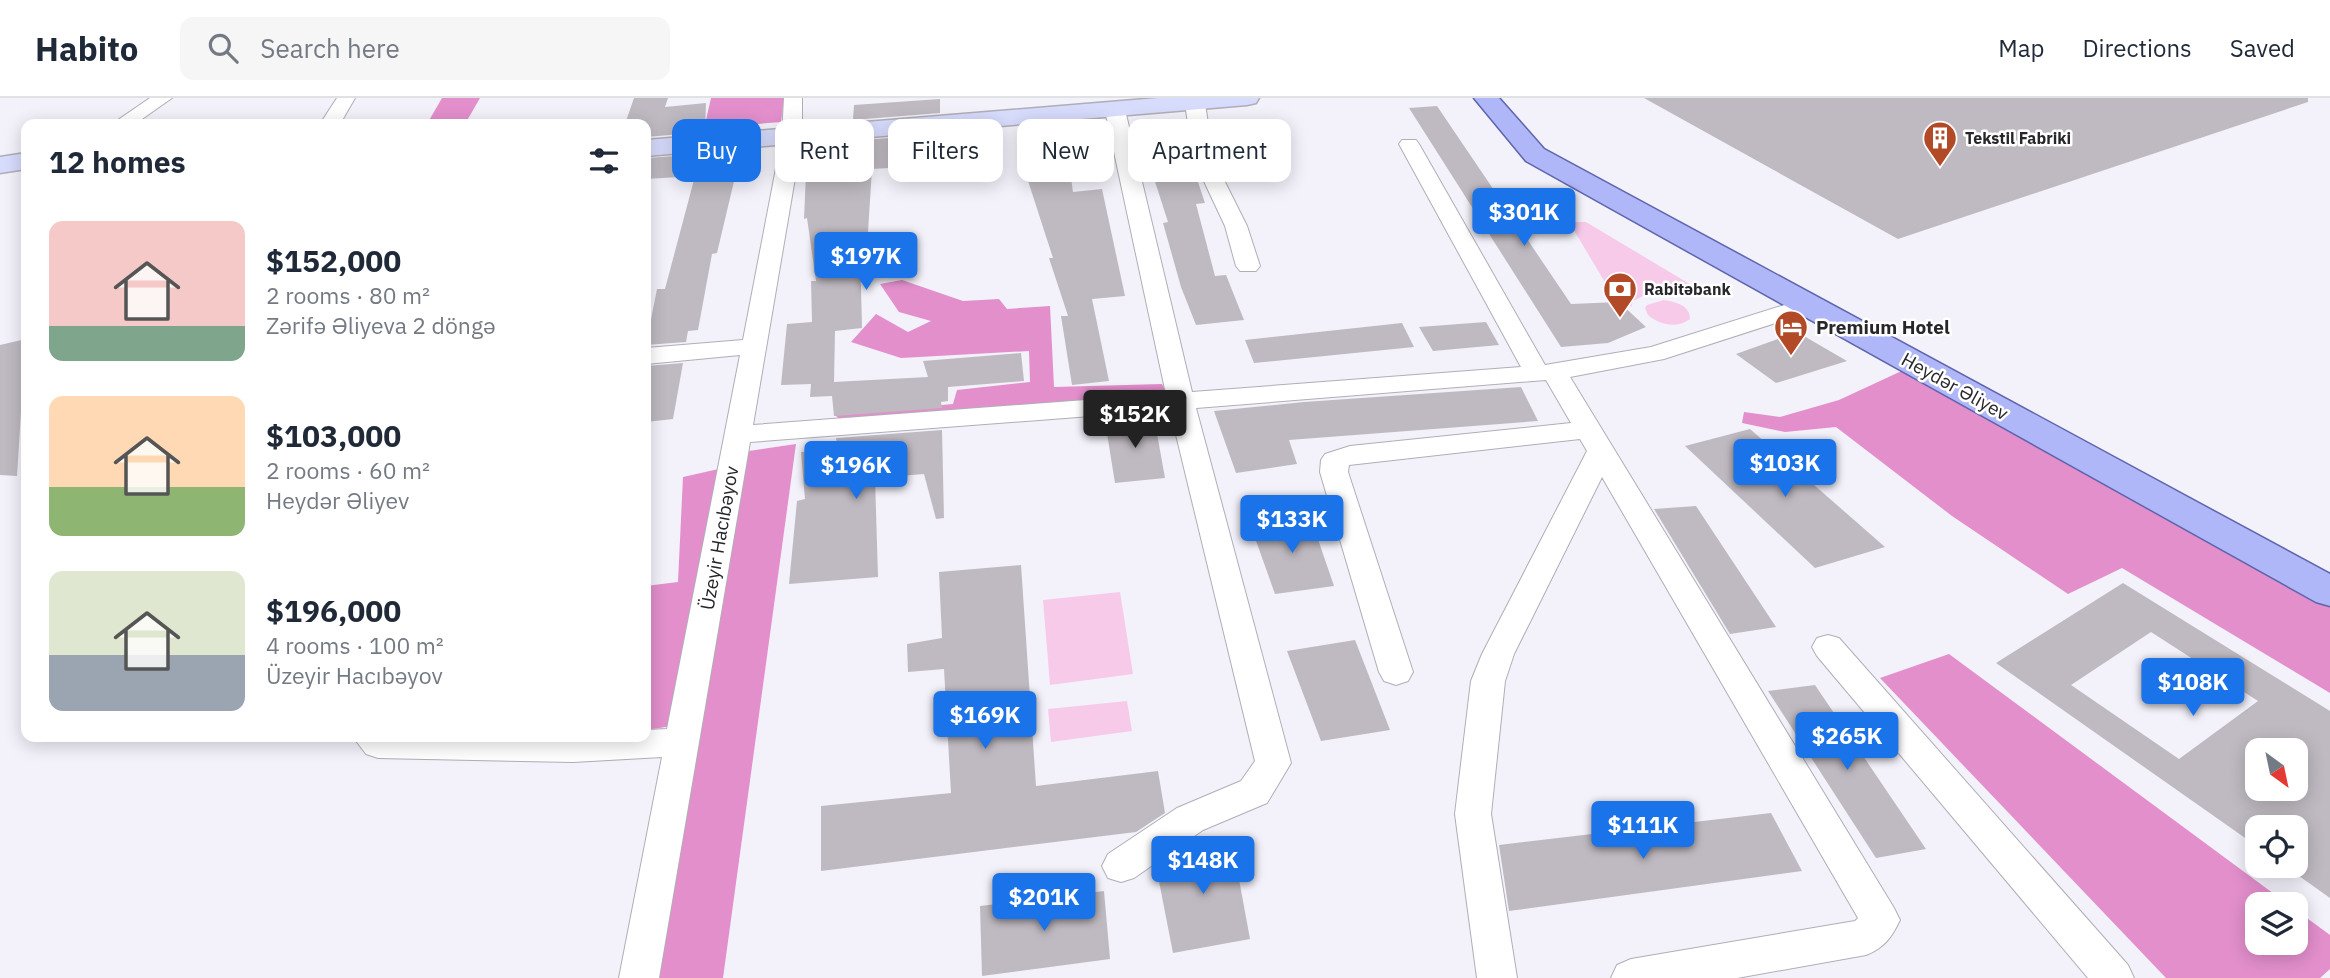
<!DOCTYPE html>
<meta charset="utf-8">
<style>
:root{--surface:#fff;--page:#f6f6f7;--text:#1f2937;--muted:#747a83;--line:#e0e1e3;--accent:#1a73e8}
body{margin:0;font-family:"IBM Plex Sans",sans-serif;background:var(--page);color:var(--text);height:100vh;display:flex;flex-direction:column;font-size:26px;white-space:nowrap}
*{box-sizing:border-box;margin:0}
p{font-size:23px;color:var(--muted)}
.icon{flex:none;width:38px;height:38px;fill:none;stroke:currentColor;stroke-width:2;stroke-linecap:round;stroke-linejoin:round}
.map{position:relative;flex:1;overflow:hidden}
.details{position:absolute;left:21px;top:21px;width:630px;height:623px;display:flex;flex-direction:column;background:var(--surface);border-radius:14px;box-shadow:0 4px 18px #0003}
.details>*{flex:none}
.banner{position:absolute;left:672px;top:21px;width:665px;height:63px;display:flex;gap:14px}
.needle{width:46px;rotate:147deg}
.fabs{position:absolute;left:2245px;top:640px;display:grid;gap:14px}
.fabs a{display:grid;place-items:center;width:63px;height:63px;border-radius:14px;background:var(--surface);box-shadow:0 4px 18px #0003;font-size:35px}
.price{position:absolute;translate:-50% -60px;padding:0 16px;border-radius:7px;background:var(--accent);color:#fff;font-size:23px;line-height:46px;filter:drop-shadow(0 2px 4px #0008)}
.price::after{content:'';position:absolute;left:50%;top:42px;width:21px;height:16px;margin-left:-10px;background:inherit;clip-path:polygon(0 0,100% 0,50% 100%)}
.price.active{background:#222;color:#fff}
ul{padding:0;list-style:none}
li{display:flex;align-items:center;gap:21px;height:175px;padding:0 28px}
li span{display:grid;place-items:center;flex:none;width:196px;height:140px;border-radius:14px;color:#555}
li>.icon{margin-inline-start:auto}
span .icon{width:84px;height:84px;fill:#fffc;stroke-width:1}
li b{font-size:30px}
h2{display:flex;justify-content:space-between;align-items:center;height:84px;padding:0 28px;font-size:30px}
.pill{padding:0 24px;border-radius:14px;background:var(--surface);box-shadow:0 4px 18px #0003;font-size:24px;line-height:63px}
.pill.active{background:var(--accent);color:#fff}
header{display:flex;align-items:center;gap:42px;box-sizing:border-box;height:98px;padding:0 35px;background:var(--surface);border-bottom:2px solid var(--line)}
header strong{font-size:33px}
nav{display:flex;gap:38px;margin-inline-start:auto;font-size:24px}
.search{width:490px;height:63px;background:var(--page);display:flex;align-items:center;gap:18px;box-sizing:border-box;padding:0 24px;border-radius:14px;color:var(--muted);font-size:26px}
.map>svg:first-child{display:block}
.green{fill:#f7cae9}
.forest{fill:#e38fcc}
.building{fill:#bfbac1;fill-rule:evenodd}
.lines{fill:none;stroke-linecap:round;stroke-linejoin:round}
.street-casing{stroke:#b0aeb6;stroke-width:2}
.secondary-casing{stroke:#b0aeb6;stroke-width:3}
.primary-casing{stroke:#5d65ad;stroke-width:3}
.street{fill:#fff;fill-rule:evenodd}
.secondary{fill:#d7dbfc;fill-rule:evenodd}
.primary{fill:#afb7f8;fill-rule:evenodd}
.labels{text-anchor:middle;stroke-width:5;stroke-linejoin:round;paint-order:stroke}
.far-poi-label{font-size:16px;font-weight:bold;fill:#27262a;stroke:#fff;text-anchor:start}
.poi-label{font-size:19px;font-weight:bold;fill:#27262a;stroke:#fff;text-anchor:start}
.street-label{font-size:19px;fill:#27262a;stroke:#fff}
</style>
<header>
<strong>Habito</strong>
<div class="search"><svg class="icon" aria-label="search" viewBox="0 0 24 24"><circle cx="10" cy="10" r="6"/><path d="M15 15l6 6"/></svg>Search here</div>
<nav><a>Map</a><a>Directions</a><a>Saved</a></nav>
</header>
<div class="map">
<svg width="2330" height="880" viewBox="0 0 2330 880">
<rect width="100%" height="100%" fill="#f3f1fa"/>
<g class="green">
<polygon points="1569,124 1586,124 1698,191 1683,197 1647,196 1633,203 1631,209 1622,199 1615,201"/>
<path d="M1664 202C1675 204 1690 207 1690 221 1677 231 1660 227 1648 217L1645 210 1647 207Z"/>
<polygon points="1120,494 1133,576 1050,587 1043,502"/>
<polygon points="1127,603 1132,633 1051,644 1048,611"/>
</g>
<g class="forest">
<polygon points="442,0 480,0 465,26 427,26"/>
<polygon points="711,0 784,0 781,24 646,35 646,26 706,22"/>
<polygon points="902,182 963,203 999,201 1007,211 1050,208 1054,289 1162,286 1168,298 843,324 835,317 953,306 957,292 1030,284 1029,253 901,260 851,244 876,216 908,234 931,223 899,214 880,186"/>
<polygon points="1908,270 2330,507 2330,595 2122,470 2068,496 1952,418 1836,329 1785,334 1742,325 1744,314 1780,319 1839,302"/>
<polygon points="796,346 723,880 650,880 742,354"/>
<polygon points="723,370 672,628 646,632 646,488 678,484 683,379"/>
<polygon points="1949,556 2289,807 2258,807 2258,845 2296,845 2296,812 2330,837 2330,871 2320,880 2166,880 1880,580"/>
</g>
<g class="building">
<polygon points="634,0 668,0 665,9 706,5 705,34 646,39 646,26 625,26"/>
<polygon points="1644,0 2308,0 2308,4 1898,141"/>
<polygon points="940,1 940,15 853,22 854,7"/>
<polygon points="1437,8 1571,206 1619,204 1646,229 1608,245 1561,249 1409,10"/>
<polygon points="1063,25 1073,94 1102,91 1125,198 1092,201 1109,283 1072,287 1061,218 1068,218 1049,160 1053,160 1019,55 1040,54 1035,28"/>
<polygon points="1184,28 1189,57 1205,105 1196,106 1215,178 1226,177 1244,222 1196,227 1181,189 1163,125 1168,124 1138,31"/>
<polygon points="939,36 938,67 872,71 867,149 860,150 862,230 835,233 834,284 928,279 923,263 1021,255 1024,283 948,289 948,303 941,304 942,310 834,318 832,298 810,299 811,286 781,287 787,226 812,224 811,183 816,183 807,120 804,121 806,76 830,74 830,66 849,65 851,43"/>
<polygon points="705,56 704,60 740,58 717,155 712,156 698,232 688,233 686,244 646,247 657,191 665,191 695,78 646,81 646,60"/>
<polygon points="1486,224 1499,247 1433,253 1419,229"/>
<polygon points="1402,225 1414,249 1254,265 1245,242"/>
<polygon points="1797,234 1847,263 1776,285 1736,256"/>
<polygon points="26,241 26,313 21,314 17,378 0,377 0,247"/>
<polygon points="683,265 673,321 646,324 646,268"/>
<polygon points="1521,289 1538,323 1289,342 1297,366 1236,375 1214,313 1304,304"/>
<polygon points="1154,319 1165,380 1115,385 1105,323"/>
<polygon points="1750,331 1885,449 1815,470 1685,348"/>
<polygon points="942,332 944,420 936,421 924,376 875,380 878,479 789,486 797,403 805,401 801,354 838,352 836,340"/>
<polygon points="1696,408 1776,529 1730,536 1654,411"/>
<polygon points="1310,418 1334,488 1275,496 1250,426"/>
<polygon points="1021,467 1036,688 1158,673 1165,715 1136,734 821,773 821,708 951,695 944,571 908,574 907,546 942,540 939,474"/>
<path d="M2123 485 2330 613V800L2285 768H2296V730H2258V749L1996 565ZM2151 534 2258 603 2179 661 2071 587ZM2258 653H2296V691H2258Z"/>
<polygon points="1355,542 1390,632 1321,643 1287,553"/>
<polygon points="1815,587 1926,751 1876,760 1768,593"/>
<polygon points="1771,715 1802,773 1509,813 1499,747"/>
<polygon points="1231,738 1250,841 1173,855 1156,768 1187,746"/>
<polygon points="1104,793 1110,861 982,878 980,808"/>
</g>
<g class="lines">
<g class="street-casing">
<g id="street">
<polygon points="150,0 172,0 135,26 112,26"/>
<polygon points="337,0 355,0 340,26 320,26"/>
<path d="M784 0H802V39L753 327 1166 296 1105 12 1115 6 1125 12 1192 294 1521 269 1399 46 1402 42H1416L1419 46 1545 267 1651 249 1800 202 1808 200 1816 202 1820 207 1816 212 1664 261 1570 279 1894 810 1900 822C1892 839 1884 850 1866 857L1737 880H1611L1617 867 1631 861 1855 823 1858 820 1602 379 1514 556 1505 583 1491 716 1517 880H1477L1455 716 1471 583 1482 556 1587 353 1580 341 1349 367 1348 374 1413 574 1408 583 1396 587 1384 583 1379 574 1320 374 1321 362 1325 356 1350 348 1571 325 1546 282 1196 310 1291 665 1267 705 1203 732 1134 780 1121 784 1108 780 1102 768 1108 756 1177 710 1241 683 1255 663 1170 312 750 344 659 880H619L662 659 573 664 378 660 366 656 353 639H646V632L667 631 740 257 646 266V250L743 242 782 39Z"/>
<polygon points="1198,0 1205,5 1213,60 1247,128 1260,168 1256,173 1240,173 1236,168 1225,128 1193,60 1185,5 1188,1"/>
<polygon points="1828,537 1839,540 2128,867 2134,880 2088,880 1817,558 1812,549 1817,540"/>
</g>
</g>
<g class="secondary-casing">
<g id="secondary">
<polygon points="1158,0 1259,0 1256,5 1247,7 646,58 646,42"/>
<polygon points="26,55 26,71 0,75 0,59"/>
</g>
</g>
<g class="primary-casing">
<polygon id="primary" points="1474,0 1499,0 1544,51 2330,476 2330,508 2316,504 1526,63"/>
</g>
<use href="#street" class="street"/>
<use href="#secondary" class="secondary"/>
<use href="#primary" class="primary"/>
</g>
<defs>
<g id="building-pin" transform="scale(1.75)"><path d="M0 17L-7.5 6A9.5 9.5 0 1 1 7.5 6Z" fill="#b24a27" stroke="#fff"/><path d="M-4-6H4V6H1V3H-1V6H-4ZM-2.5-4.3h1.7v1.8h-1.7ZM.8-4.3h1.7v1.8H.8ZM-2.5-1h1.7V.8h-1.7ZM.8-1h1.7V.8H.8Z" fill="#fff"/></g>
<g id="bank-pin" transform="scale(1.75)"><path d="M0 17L-7.5 6A9.5 9.5 0 1 1 7.5 6Z" fill="#b24a27" stroke="#fff"/><path d="M-6-4H6V4H-6ZM0-2.3a2.3 2.3 0 1 0 0 4.6a2.3 2.3 0 1 0 0-4.6Z" fill="#fff"/></g>
<g id="hotel-pin" transform="scale(1.75)"><path d="M0 17L-7.5 6A9.5 9.5 0 1 1 7.5 6Z" fill="#b24a27" stroke="#fff"/><path d="M-6-4.5h1.5V1H6V5H4.5V3h-9V5H-6ZM-4 0a1.8 1.8 0 1 1 3.6 0ZM.5 0V-2.5h3Q6-2.5 6 0Z" fill="#fff"/></g>
</defs>
<g fill-rule="evenodd">
<use href="#building-pin" x="1940" y="40"/>
<use href="#bank-pin" x="1620" y="191"/>
<use href="#hotel-pin" x="1791" y="229"/>
</g>
<g class="labels">
<g class="far-poi-label">
<text x="1965" y="46">Tekstil Fabriki</text>
<text x="1644" y="197">Rabitəbank</text>
</g>
<g class="poi-label">
<text x="1816" y="236">Premium Hotel</text>
</g>
<g class="street-label">
<text transform="translate(1955 288) rotate(29)" y="7">Heydər Əliyev</text>
<text transform="translate(719 440) rotate(-80)" y="7">Üzeyir Hacıbəyov</text>
</g>
</g>
</svg>
<div class="fabs">
<a><svg class="needle" viewBox="-14 -14 28 28"><path d="M0-13l5 13h-10z" fill="#e53935"/><path d="M0 13l5-13h-10z" fill="#747a83"/></svg></a>
<a><svg class="icon" aria-label="locate" viewBox="0 0 24 24"><circle cx="12" cy="12" r="6"/><path d="M12 2v4M12 18v4M2 12h4M18 12h4"/></svg></a>
<a><svg class="icon" aria-label="layers" viewBox="0 0 24 24"><path d="M12 4l9 5-9 5-9-5zM3 14l9 5 9-5"/></svg></a>
</div>
<b class="price" style="left:1524px;top:150px">$301K</b>
<b class="price" style="left:866px;top:194px">$197K</b>
<b class="price active" style="left:1135px;top:352px">$152K</b>
<b class="price" style="left:1785px;top:401px">$103K</b>
<b class="price" style="left:856px;top:403px">$196K</b>
<b class="price" style="left:1292px;top:457px">$133K</b>
<b class="price" style="left:2193px;top:620px">$108K</b>
<b class="price" style="left:985px;top:653px">$169K</b>
<b class="price" style="left:1847px;top:674px">$265K</b>
<b class="price" style="left:1643px;top:763px">$111K</b>
<b class="price" style="left:1203px;top:798px">$148K</b>
<b class="price" style="left:1044px;top:835px">$201K</b>
<div class="banner">
<a class="pill active">Buy</a>
<a class="pill">Rent</a>
<a class="pill">Filters</a>
<a class="pill">New</a>
<a class="pill">Apartment</a>
</div>
<section class="details">
<h2>12 homes<svg class="icon" aria-label="filters" viewBox="0 0 24 24"><path d="M4 7h16M4 17h16"/><circle cx="9" cy="7" r="2"/><circle cx="15" cy="17" r="2"/></svg></h2>
<ul>
<li><span style="background:linear-gradient(#f6c9c9 75%,#7fa58c 0)"><svg class="icon" aria-label="home" viewBox="0 0 24 24"><path d="M3 11l9-7 9 7M6 9v11h12V9"/></svg></span><div><b>$152,000</b><p>2 rooms · 80 m²</p><p>Zərifə Əliyeva 2 döngə</p></div></li>
<li><span style="background:linear-gradient(#ffd9b3 65%,#8fb573 0)"><svg class="icon" aria-label="home" viewBox="0 0 24 24"><path d="M3 11l9-7 9 7M6 9v11h12V9"/></svg></span><div><b>$103,000</b><p>2 rooms · 60 m²</p><p>Heydər Əliyev</p></div></li>
<li><span style="background:linear-gradient(#dfe7d0 60%,#9aa5b1 0)"><svg class="icon" aria-label="home" viewBox="0 0 24 24"><path d="M3 11l9-7 9 7M6 9v11h12V9"/></svg></span><div><b>$196,000</b><p>4 rooms · 100 m²</p><p>Üzeyir Hacıbəyov</p></div></li>
</ul>
</section>
</div>
